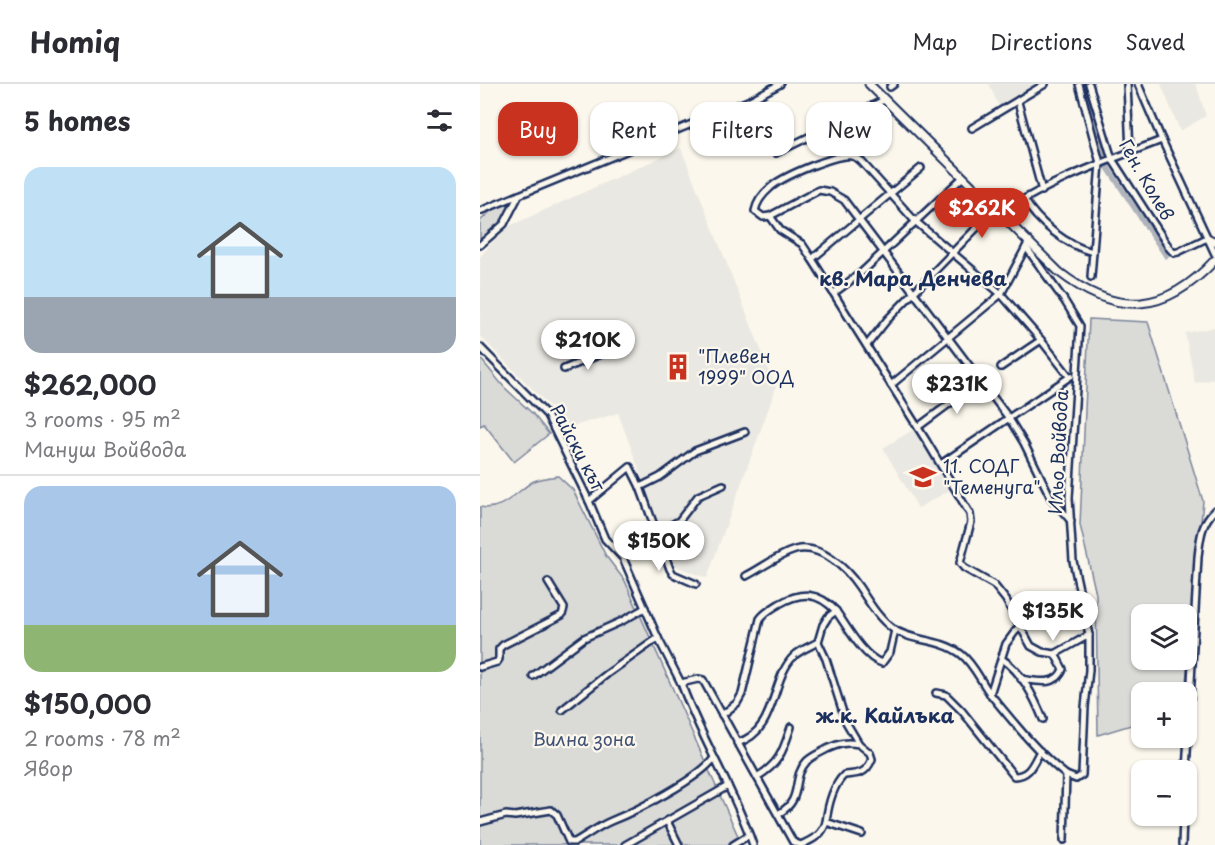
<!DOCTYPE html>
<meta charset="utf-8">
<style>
:root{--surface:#fff;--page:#f2f2f3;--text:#2b2b33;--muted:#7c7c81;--line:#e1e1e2;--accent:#c8321e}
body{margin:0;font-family:"Playpen Sans",sans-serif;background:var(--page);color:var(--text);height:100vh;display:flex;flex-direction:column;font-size:22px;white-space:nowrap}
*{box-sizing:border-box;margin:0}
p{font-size:20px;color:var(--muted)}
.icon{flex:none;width:33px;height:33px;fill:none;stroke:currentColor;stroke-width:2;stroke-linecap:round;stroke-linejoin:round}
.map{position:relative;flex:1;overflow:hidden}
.details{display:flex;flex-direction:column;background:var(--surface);width:480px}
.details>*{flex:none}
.top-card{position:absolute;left:18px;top:18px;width:570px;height:54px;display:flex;gap:12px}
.buttons{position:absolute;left:651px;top:520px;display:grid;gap:12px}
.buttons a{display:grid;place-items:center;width:66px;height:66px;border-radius:12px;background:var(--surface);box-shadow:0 2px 4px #0004;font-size:30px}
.price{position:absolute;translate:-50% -51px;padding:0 14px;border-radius:21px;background:#fff;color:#222;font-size:20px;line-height:39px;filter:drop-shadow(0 2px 3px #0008)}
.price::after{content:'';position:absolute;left:50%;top:36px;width:18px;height:14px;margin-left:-9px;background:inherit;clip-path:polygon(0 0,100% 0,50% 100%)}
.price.active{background:var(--accent);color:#fff}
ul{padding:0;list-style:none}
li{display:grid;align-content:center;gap:12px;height:318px;padding:0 24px}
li+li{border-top:2px solid var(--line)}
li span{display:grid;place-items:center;height:186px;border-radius:18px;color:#555}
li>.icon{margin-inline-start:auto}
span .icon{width:108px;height:108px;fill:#fffc;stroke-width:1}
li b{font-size:26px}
h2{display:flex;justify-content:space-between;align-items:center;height:72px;padding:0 24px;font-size:26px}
.tag{padding:0 21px;border-radius:18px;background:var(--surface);box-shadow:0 2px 4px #0004;font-size:21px;line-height:54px}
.tag.active{background:var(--accent);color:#fff}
header{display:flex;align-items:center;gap:36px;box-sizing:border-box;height:84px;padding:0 30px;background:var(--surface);border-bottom:2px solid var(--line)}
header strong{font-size:28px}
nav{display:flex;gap:33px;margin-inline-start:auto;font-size:21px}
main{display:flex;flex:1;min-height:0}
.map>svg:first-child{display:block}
.built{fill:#eae8e2}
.green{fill:#dadad7;stroke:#7a849a;stroke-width:1.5;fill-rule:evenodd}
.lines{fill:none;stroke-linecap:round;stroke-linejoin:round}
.canal{stroke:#afb3bb;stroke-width:5}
.minor-casing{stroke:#1b2f5e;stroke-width:10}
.major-casing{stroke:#1b2f5e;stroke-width:11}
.minor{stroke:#fbf7ec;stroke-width:5}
.major{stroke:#fbf7ec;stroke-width:7}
.labels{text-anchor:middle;stroke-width:4.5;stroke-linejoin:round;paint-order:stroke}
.street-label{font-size:18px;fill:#1b2f5e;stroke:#fbf7ec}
.poi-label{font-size:18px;fill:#1b2f5e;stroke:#fbf7ec;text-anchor:start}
.park-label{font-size:18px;fill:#415176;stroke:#fbf7ec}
.neighbourhood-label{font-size:20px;font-weight:bold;fill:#1b2f5e;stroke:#fbf7ec}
</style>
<header>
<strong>Homiq</strong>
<nav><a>Map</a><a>Directions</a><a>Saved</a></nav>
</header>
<main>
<section class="details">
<h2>5 homes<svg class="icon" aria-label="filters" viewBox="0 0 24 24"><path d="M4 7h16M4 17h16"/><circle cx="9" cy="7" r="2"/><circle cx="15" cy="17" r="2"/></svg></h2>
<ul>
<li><span style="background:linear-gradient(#bfe0f5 70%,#9aa5b1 0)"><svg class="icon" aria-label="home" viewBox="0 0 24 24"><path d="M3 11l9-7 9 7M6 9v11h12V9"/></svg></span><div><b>$262,000</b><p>3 rooms · 95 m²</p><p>Мануш Войвода</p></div></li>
<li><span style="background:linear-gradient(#a9c7e8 75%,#8fb573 0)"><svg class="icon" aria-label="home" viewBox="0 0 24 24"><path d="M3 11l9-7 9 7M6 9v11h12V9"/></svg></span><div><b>$150,000</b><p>2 rooms · 78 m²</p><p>Явор</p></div></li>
</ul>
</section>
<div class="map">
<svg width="735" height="761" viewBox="0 0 735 761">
<rect width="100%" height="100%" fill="#fbf7ec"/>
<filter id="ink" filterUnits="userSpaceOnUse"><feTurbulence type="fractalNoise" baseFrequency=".0167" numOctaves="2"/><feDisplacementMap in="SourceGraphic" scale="12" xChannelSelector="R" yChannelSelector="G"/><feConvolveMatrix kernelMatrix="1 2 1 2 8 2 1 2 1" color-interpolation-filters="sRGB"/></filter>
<g filter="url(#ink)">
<g class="built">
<polygon points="509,0 565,0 521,27"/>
<polygon points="681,0 716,0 726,32 700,47"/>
<polygon points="201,64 296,304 227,494 195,482 138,329 90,343 0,252 0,173 23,145"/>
<polygon points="735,243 735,295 715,299 705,249"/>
<polygon points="436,344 474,404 438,424 403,364"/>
</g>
<g class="green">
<path d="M26 119 29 121C28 136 11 147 0 156V137L14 124Z"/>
<path d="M609 235 668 238 723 417 705 609H662L661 638 618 651 616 510 600 441ZM662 531H706V576H662Z"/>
<polygon points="0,274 24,303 53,330 69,350 34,378 4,340 0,342"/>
<path d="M78 392 93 406 126 472 145 497 262 761H0V423C23 428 36 407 54 397 61 394 70 393 78 392Z"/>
</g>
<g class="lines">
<polyline class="canal" points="602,0 628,84 686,172"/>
<g class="minor-casing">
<g id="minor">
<polyline points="599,0 620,79 611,193"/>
<polyline points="609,0 632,75 690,165 694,169 698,168 727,154"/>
<polyline points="647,0 650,68"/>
<polyline points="658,0 682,56 735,170"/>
<polyline points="410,3 414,0"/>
<polyline points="270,16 296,69 404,16"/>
<polyline points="538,18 562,107"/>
<polyline points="492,44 565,0"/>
<path d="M544 115C557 138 587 162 613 168"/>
<polyline points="0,127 270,16 300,0"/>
<path d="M520 130C569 97 627 77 682 56"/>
<polyline points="290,132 300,146 322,160 332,175 447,358 490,430 491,438 480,479 484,484 514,501 526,516 551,562 562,568 575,570 609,551"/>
<polyline points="548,159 546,163 584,216 600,242 589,414 593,477 609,551 609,586 605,623 602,691 596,695 586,691 584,756"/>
<polyline points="0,161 24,140 39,111"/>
<polyline points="332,175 441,84"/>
<polyline points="354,209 382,188 482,94"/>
<polyline points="387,261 407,236 515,125"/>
<path d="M0 263 67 331 109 417 125 455 143 474 178 554 201 599 218 595 223 596 313 758 321 761C333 755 342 752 346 738L382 750"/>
<polyline points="521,283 561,256"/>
<polyline points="84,285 123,269"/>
<path d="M589 292 561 256 521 210 435 137 380 76C378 75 374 72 372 72 357 69 301 93 290 104 283 110 277 117 275 127L283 133 290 132 339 106 350 108 364 116 528 333 544 359 571 414 591 437"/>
<polyline points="411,301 521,210 546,163"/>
<polyline points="438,343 500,297"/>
<polyline points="461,380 591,292"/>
<polyline points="160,403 180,393 215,367 265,348"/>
<polyline points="109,417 150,383 160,403 190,485 193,490 216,500"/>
<polyline points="177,449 199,437 218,412 243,401"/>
<path d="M266 492C282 484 298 471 315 466 340 459 366 484 379 503 389 518 398 534 413 545 432 558 460 554 481 570 494 580 501 598 511 611 534 639 558 669 586 691"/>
<path d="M522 575C542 588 554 613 563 635"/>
<polyline points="0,583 17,578 19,575 19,565 23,561 82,531 84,524 68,498"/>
<polyline points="53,592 104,554 142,537 165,524"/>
<path d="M541 595C556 597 577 603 583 585L575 570"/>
<path d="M201 599C221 655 254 705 273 761"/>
<path d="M456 609 466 611 482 627 534 692C550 692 553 679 560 667"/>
<polyline points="510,610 526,560 540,541"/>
<polyline points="82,626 127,590 178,554"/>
<path d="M242 631 257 619 262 610 280 535C285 528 291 525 299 520 322 507 338 508 356 527"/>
<path d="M257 659C298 647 290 595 314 572 320 566 331 562 338 558"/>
<path d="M706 687 718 473C720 455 721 439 735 426"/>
<path d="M277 693C300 679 303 667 311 643"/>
<path d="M298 730C325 715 310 695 327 677 332 672 340 669 347 665 360 659 366 658 379 660"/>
<polyline points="187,737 199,761"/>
<path d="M0 738 26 731 35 732 71 726 77 731 89 758H95C107 751 119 742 131 737 156 727 219 695 234 674"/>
<path d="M346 738C348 722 353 702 364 691 379 690 386 690 392 675L390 669 379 660 366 638 346 575 338 558 343 541 348 533 356 527C367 543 384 574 402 579L410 568 415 546"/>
<polyline points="145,761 248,702"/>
<polyline points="253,761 269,751"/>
<polyline points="702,761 703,732"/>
</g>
</g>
<g class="major-casing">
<g id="major">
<path d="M389 0 579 188C637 233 685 230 735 176"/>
<polyline points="727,154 735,158"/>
</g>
</g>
<use href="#minor" class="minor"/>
<use href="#major" class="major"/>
</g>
</g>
<defs>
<g id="building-bare" transform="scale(2.07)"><path d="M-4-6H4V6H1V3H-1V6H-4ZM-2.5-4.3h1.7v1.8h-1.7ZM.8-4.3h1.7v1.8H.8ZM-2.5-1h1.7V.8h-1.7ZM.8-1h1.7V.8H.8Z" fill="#c8321e" stroke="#fbf7ec" stroke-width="2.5" paint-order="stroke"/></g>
<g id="school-bare" transform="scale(2.07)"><path d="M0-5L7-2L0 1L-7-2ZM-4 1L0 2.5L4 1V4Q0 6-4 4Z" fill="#c8321e" stroke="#fbf7ec" stroke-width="2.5" paint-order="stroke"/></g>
</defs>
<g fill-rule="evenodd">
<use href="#building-bare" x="198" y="283"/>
<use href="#school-bare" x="443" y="393"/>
</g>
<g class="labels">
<g class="street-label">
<text transform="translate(666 96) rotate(60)" y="6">Ген. Колев</text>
<text transform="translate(97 364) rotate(62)" y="6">Райски кът</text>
<text transform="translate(579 368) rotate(-87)" y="6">Ильо Войвода</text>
</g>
<g class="poi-label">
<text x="218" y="279">"Плевен<tspan x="218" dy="21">1999" ООД</tspan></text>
<text x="463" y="389">11. СОДГ<tspan x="463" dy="21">"Теменуга"</tspan></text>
</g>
<g class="park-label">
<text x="104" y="662">Вилна зона</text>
</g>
<g class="neighbourhood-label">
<text x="433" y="202">кв. Мара Денчева</text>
<text x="405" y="639">ж.к. Кайлъка</text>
</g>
</g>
</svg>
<div class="buttons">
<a><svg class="icon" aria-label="layers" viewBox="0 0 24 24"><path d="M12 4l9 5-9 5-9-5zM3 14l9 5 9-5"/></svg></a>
<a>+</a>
<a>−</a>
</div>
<b class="price active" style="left:502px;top:155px">$262K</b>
<b class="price" style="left:108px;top:287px">$210K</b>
<b class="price" style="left:477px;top:331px">$231K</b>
<b class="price" style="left:179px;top:488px">$150K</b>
<b class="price" style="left:573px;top:558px">$135K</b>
<div class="top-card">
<a class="tag active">Buy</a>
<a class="tag">Rent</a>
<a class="tag">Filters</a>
<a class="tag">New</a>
</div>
</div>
</main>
